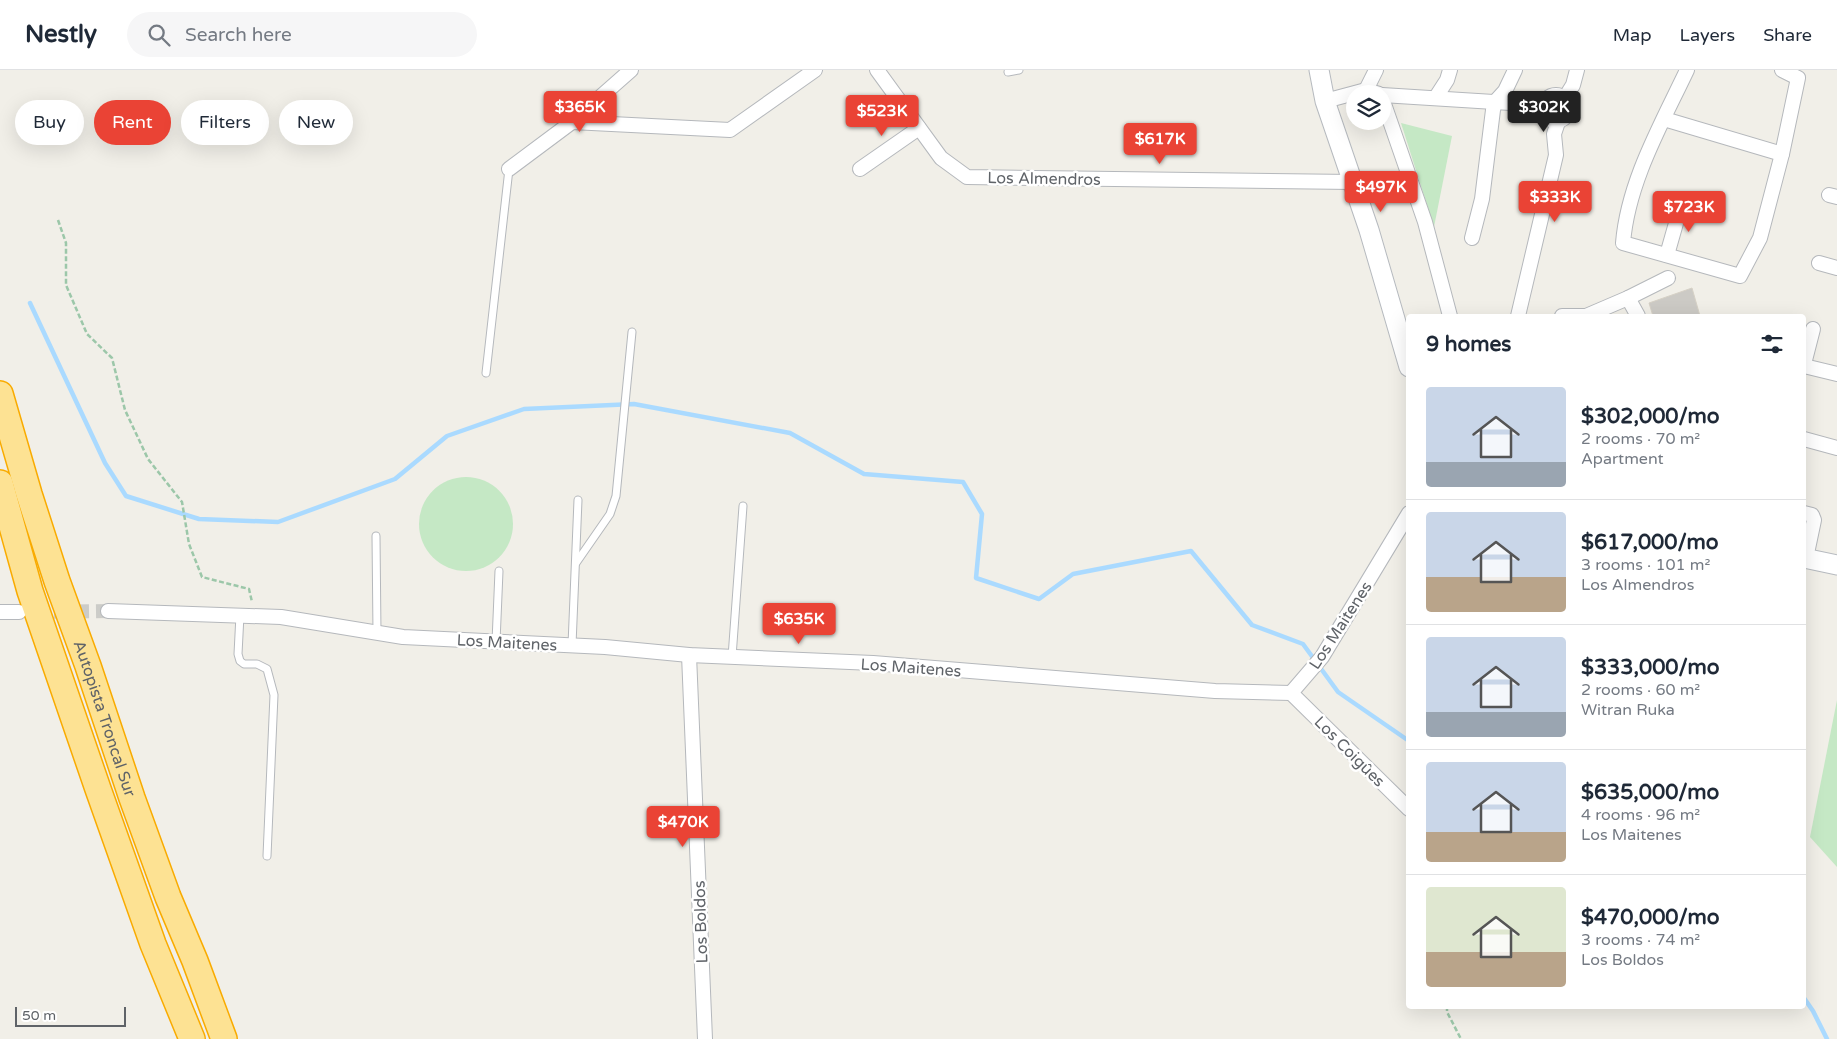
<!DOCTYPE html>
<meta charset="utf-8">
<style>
:root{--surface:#fff;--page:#f6f6f7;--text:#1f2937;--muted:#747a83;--line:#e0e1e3;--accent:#ea4335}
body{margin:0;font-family:"Varela Round",sans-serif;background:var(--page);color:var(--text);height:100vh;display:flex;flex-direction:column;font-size:19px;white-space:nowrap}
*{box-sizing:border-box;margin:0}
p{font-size:16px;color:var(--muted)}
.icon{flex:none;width:28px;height:28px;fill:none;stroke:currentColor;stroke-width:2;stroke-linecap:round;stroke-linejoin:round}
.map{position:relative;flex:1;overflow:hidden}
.details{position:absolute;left:1406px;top:244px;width:400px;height:695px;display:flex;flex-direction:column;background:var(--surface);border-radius:5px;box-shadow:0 5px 20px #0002}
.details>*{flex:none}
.banner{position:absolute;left:15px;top:30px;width:475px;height:45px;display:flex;gap:10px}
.buttons{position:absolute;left:1346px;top:15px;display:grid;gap:10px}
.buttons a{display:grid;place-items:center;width:45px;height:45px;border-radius:50%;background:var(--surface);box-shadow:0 5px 20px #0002;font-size:25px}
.scale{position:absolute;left:15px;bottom:12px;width:111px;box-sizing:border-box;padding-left:5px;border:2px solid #5f6368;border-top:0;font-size:14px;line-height:18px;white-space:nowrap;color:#5f6368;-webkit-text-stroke:4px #fff;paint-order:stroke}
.price{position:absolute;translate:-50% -42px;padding:0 11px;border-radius:5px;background:var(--accent);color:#fff;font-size:16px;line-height:32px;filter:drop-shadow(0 1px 2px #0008)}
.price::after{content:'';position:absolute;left:50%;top:30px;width:15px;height:11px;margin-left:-8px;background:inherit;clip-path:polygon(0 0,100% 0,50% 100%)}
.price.selected{background:#222;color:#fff}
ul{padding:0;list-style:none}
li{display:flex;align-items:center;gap:15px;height:125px;padding:0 20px}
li+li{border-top:1px solid var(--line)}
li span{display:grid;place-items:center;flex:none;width:140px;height:100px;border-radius:5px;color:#555}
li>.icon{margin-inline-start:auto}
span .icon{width:60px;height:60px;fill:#fffc;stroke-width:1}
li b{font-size:21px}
h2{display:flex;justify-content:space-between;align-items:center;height:60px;padding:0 20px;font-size:21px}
.chip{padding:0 18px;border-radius:22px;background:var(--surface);box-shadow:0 5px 20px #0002;font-size:18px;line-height:45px}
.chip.selected{background:var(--accent);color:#fff}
header{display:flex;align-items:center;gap:30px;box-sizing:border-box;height:70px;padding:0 25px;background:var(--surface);border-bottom:1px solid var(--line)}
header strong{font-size:24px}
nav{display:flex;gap:28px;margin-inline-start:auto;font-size:18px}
.search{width:350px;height:45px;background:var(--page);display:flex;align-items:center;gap:12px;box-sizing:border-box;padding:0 18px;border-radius:28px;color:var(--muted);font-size:19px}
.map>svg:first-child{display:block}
.green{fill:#c5e8c5}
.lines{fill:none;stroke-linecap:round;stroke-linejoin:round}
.stream{stroke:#aadaff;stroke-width:4.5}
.building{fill:#cccac5;stroke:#d6d1c6}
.street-tunnel{stroke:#ccccc8;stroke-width:14;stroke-dasharray:14 7;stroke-linecap:butt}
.lane-casing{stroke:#b5b8bc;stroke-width:9}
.street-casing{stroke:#b5b8bc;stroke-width:16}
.secondary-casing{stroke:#b6babf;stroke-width:21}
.highway-casing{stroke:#f9ab00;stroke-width:28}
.path{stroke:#9cc7a9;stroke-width:2.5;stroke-dasharray:5 2.5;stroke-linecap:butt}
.lane{stroke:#fff;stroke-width:7}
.street{stroke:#fff;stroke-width:14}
.secondary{stroke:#fff;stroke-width:19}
.highway{stroke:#fde293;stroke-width:25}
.labels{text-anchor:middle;stroke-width:5;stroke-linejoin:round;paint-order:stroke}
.street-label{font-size:16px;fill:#5f6368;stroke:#fff}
</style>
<header>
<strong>Nestly</strong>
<div class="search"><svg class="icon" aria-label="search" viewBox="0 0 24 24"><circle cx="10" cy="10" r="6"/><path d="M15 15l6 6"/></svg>Search here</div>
<nav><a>Map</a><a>Layers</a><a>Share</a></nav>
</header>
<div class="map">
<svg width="1837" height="969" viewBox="0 0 1837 969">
<rect width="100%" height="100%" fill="#f1efe8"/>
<g class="green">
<polygon points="1401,53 1452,66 1434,157"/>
<circle cx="466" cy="454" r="47"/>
<polygon points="1837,630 1837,797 1810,767"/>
</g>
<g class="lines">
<g class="stream">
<polyline points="30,233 105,393 126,426 199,449 278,452 395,409 447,366 524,339 634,334 790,363 864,404 963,412 982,444 976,508 1039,529 1073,504 1191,481 1252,555 1303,574 1338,622 1409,671"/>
<polyline points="1804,928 1813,941 1827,969"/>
</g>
</g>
<polygon class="building" points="1692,218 1700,246 1653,246 1649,233"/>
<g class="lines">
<polyline class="street-tunnel" points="33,542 108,541"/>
<g class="lane-casing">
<g id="lane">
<polyline points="1008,2 1019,0"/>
<polyline points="486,303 509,99"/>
<polyline points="376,466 377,563"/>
<polyline points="576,493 610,444 616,426 632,262"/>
<polyline points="240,545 238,584 240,591 244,594 257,594 267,599 274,625 267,786"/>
<polyline points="496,572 499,501"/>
<polyline points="572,575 578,430"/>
<polyline points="732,587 743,436"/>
</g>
</g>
<g class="street-casing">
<g id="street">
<polyline points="877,0 941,88 967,107 1353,112"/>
<path d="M1687 0C1661 55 1628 112 1623 173L1740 206 1760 168 1782 84 1798 8 1782 0"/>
<polyline points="1366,20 1376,0"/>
<circle cx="1556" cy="38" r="13"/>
<polyline points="1382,25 1543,35"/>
<polyline points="1436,27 1447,10 1450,0"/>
<polyline points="1382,28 1425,152 1450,246"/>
<polyline points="1565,28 1573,15 1577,0"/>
<polyline points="1325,31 1366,20 1379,24"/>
<polyline points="1664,49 1782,84"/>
<polyline points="572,52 730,60 815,0"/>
<polyline points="509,99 572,52 631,0"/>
<polyline points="860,99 919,58"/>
<polyline points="1829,125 1837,127"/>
<polyline points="1472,168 1482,129 1493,40 1495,32 1505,21 1515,0"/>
<polyline points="1667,185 1682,132"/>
<polyline points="1819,193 1837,198"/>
<polyline points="1628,228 1638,246"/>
<polyline points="1518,246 1556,85 1554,64 1558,52"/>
<polyline points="1562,246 1586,246 1628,228 1668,208"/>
<polyline points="1804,294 1813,259"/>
<polyline points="1804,296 1837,304"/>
<polyline points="1804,369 1837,378"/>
<polyline points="1804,443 1812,445 1814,450 1806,488"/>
<polyline points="108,541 281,547 403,567 605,577 689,585 873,593 1215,621 1291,623 1322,587 1409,443"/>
<polyline points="0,542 19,542"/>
<polyline points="689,585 705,969"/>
<polyline points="1291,623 1409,739"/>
</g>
</g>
<g class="secondary-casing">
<g id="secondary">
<polyline points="1319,0 1325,31 1369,160 1409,297"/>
<polyline points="1804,488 1837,495"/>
</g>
</g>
<g class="highway-casing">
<g id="highway">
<path id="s1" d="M0 324 29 424 57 511 88 596 132 728 168 827 195 891 224 969"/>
<polyline points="0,413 30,521 98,719 153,874 192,969"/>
</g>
</g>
<g class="path">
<polyline points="58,150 66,173 66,215 87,264 112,288 125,340 148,389 182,432 189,474 202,507 249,519 252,532"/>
<polyline points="1447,936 1447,942 1461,969"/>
</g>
<use href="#lane" class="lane"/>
<use href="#street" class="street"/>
<use href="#secondary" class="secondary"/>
<use href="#highway" class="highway"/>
</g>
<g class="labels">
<g class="street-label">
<text transform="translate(1044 108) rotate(1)" y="6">Los Almendros</text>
<text transform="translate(1340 555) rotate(-57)" y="6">Los Maitenes</text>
<text transform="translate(507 572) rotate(3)" y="6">Los Maitenes</text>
<text transform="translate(911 597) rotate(4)" y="6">Los Maitenes</text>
<text dy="6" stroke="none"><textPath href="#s1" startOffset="341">Autopista Troncal Sur</textPath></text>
<text transform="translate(1350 681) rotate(45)" y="6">Los Coigûes</text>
<text transform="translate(700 852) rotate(-92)" y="6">Los Boldos</text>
</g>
</g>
</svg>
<div class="buttons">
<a><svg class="icon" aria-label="layers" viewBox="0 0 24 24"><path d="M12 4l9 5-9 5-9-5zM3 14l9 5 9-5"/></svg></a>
</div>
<div class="scale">50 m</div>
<b class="price" style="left:580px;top:63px">$365K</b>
<b class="price selected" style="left:1544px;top:63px">$302K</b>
<b class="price" style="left:882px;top:67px">$523K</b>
<b class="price" style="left:1160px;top:95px">$617K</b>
<b class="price" style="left:1381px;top:143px">$497K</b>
<b class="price" style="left:1555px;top:153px">$333K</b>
<b class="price" style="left:1689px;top:163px">$723K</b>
<b class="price" style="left:799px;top:575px">$635K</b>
<b class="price" style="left:683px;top:778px">$470K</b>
<div class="banner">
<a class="chip">Buy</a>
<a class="chip selected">Rent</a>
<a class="chip">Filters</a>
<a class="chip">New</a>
</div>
<section class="details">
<h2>9 homes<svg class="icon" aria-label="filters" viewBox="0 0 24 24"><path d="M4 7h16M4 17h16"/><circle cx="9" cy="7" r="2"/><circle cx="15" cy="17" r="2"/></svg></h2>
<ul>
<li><span style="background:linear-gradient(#c9d6e8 75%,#9aa5b1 0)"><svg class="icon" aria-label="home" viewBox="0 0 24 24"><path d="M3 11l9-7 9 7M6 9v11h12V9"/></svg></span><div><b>$302,000/mo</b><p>2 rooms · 70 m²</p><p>Apartment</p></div></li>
<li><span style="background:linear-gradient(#c9d6e8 65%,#b9a48a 0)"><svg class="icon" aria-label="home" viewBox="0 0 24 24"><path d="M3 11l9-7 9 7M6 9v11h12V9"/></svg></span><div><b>$617,000/mo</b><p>3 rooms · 101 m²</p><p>Los Almendros</p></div></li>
<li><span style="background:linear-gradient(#c9d6e8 75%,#9aa5b1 0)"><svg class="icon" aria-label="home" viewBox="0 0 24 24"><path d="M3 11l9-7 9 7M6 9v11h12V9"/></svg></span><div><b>$333,000/mo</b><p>2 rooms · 60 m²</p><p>Witran Ruka</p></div></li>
<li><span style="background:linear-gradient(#c9d6e8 70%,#b9a48a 0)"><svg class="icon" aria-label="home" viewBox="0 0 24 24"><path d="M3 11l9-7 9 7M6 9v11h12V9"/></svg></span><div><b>$635,000/mo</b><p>4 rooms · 96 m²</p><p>Los Maitenes</p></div></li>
<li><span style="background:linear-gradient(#dfe7d0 65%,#b9a48a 0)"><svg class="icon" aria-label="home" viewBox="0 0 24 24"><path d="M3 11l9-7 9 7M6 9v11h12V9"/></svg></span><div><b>$470,000/mo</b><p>3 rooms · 74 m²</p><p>Los Boldos</p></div></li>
</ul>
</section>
</div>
